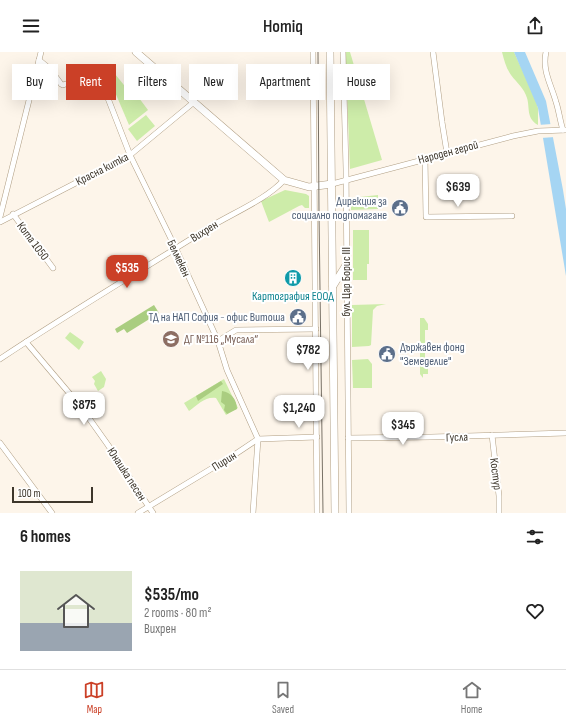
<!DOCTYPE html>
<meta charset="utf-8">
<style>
:root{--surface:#fff;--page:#f2f2f2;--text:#222;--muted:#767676;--line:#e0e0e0;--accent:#cb4027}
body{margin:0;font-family:"Sofia Sans Condensed",sans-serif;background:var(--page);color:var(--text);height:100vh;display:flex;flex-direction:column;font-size:15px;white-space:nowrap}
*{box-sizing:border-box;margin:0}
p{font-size:13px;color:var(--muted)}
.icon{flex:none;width:22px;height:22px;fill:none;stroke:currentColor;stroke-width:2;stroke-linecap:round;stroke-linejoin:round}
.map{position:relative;height:461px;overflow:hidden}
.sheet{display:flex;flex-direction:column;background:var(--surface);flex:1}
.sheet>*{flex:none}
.guide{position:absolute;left:12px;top:12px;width:542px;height:36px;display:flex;gap:8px}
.scale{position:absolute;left:12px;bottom:10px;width:81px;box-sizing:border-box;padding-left:4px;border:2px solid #3d362b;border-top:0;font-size:11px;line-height:14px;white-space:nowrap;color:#3d362b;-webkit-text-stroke:3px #fff;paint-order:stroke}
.price{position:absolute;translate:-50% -34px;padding:0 9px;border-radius:8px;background:#fff;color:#222;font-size:13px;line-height:26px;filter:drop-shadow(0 1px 2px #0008)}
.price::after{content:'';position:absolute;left:50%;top:24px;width:12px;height:9px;margin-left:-6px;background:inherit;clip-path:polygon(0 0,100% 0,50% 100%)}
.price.on{background:var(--accent);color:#fff}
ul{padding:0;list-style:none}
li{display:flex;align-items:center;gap:12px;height:100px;padding:0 20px}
li span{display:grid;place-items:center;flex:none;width:112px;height:80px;border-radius:0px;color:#555}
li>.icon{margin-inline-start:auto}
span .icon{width:48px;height:48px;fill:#fffc;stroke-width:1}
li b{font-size:17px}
h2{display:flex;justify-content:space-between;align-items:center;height:48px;padding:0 20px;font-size:17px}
.tag{padding:0 14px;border-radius:0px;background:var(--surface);box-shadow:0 4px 16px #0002;font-size:14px;line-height:36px}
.tag.on{background:var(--accent);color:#fff}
header{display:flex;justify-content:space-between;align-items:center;height:52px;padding:0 20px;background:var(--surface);font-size:18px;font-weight:600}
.tabs{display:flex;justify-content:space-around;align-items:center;height:56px;border-top:1px solid var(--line);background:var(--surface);font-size:11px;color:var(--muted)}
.tabs a{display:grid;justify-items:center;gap:2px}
.tabs .on{color:var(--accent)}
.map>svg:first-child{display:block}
.green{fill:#cdeca9}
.forest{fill:#aacd80}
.water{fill:#a5d5f3}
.pier{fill:#fdf5ea}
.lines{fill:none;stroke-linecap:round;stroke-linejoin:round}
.minor-casing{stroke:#b09e83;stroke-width:6}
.major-casing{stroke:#b09e83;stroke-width:8}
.minor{stroke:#fff;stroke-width:5}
.major{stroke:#fff;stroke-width:7}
.tram{stroke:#787166;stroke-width:1}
.labels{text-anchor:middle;stroke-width:4;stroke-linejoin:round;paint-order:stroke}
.street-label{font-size:12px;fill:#3d362b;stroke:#fff}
.service-label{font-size:12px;fill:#4e5e75;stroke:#fff;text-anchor:end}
.culture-label{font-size:12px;fill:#0d838f;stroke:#fff}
.education-label{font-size:12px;fill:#785e54;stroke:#fff;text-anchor:start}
</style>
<header><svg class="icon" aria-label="menu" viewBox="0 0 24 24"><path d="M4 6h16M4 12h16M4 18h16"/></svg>Homiq<svg class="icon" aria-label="share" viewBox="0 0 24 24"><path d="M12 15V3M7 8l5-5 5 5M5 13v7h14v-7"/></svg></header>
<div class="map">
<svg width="566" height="461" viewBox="0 0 566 461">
<rect width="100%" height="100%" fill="#fdf5ea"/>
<g class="green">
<polygon points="346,0 350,0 382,108 350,117 347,40 352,35 353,26 346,19"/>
<path d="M502 0H514L535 46 538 56V73C526 66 530 56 527 46 524 36 517 31 511 23 506 16 504 8 502 0Z"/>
<polygon points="115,22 132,43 136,42 148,58 129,73 109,26"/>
<polygon points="146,63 155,74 137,89 128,77"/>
<polygon points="285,138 306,142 309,144 309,156 305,156 302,153 299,154 269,170 261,149"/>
<polygon points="378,143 378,157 351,158 351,146"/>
<polygon points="353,178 369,178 369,212 367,212 367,228 353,228"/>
<polygon points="386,252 377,254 373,258 371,293 369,294 352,295 352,253"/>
<polygon points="420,266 424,266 428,272 428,278 425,278 425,310 428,310 428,322 423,322 423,326 420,322"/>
<polygon points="70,280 84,290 79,298 65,286"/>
<polygon points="368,307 372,312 372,336 353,336 352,308"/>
<polygon points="101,319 106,327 104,335 98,339 94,332 95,329 92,325"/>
<path d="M224 327 238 356 226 363 216 346C206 344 197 353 189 359L184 351Z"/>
</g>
<g class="forest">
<polygon points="154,253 159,261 127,281 124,277 117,281 115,277"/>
<polygon points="221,329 223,332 198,349 196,344"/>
<path d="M222 339C231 340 237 348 237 357L227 362 224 358 225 353 221 350Z"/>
</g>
<polygon class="water" points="514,0 525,0 546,49 563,138 566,157 566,224 538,56"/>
<polygon class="pier" points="552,72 555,85 541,86 538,73"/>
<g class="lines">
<g class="minor-casing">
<g id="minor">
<polyline points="313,0 317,461"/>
<polyline points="343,0 346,117 349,461"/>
<polyline points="433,0 442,70 447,101"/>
<path d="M546 0C542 19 551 32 556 50 559 59 560 69 563 78"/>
<polyline points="39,8 50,17 61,32 63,33 94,22 97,24 102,31 130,103 176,197 218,289 227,318 258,387 253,461"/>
<polyline points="425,106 426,165 512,164"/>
<polyline points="332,132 513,84 538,79 566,78"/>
<polyline points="13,162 53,216"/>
<polyline points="0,165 41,0"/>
<polyline points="0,170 130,103 194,50"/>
<polyline points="218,289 236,278 316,277"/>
<polyline points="26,290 81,355 108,393 153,461"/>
<path d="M0 307C69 261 140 219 210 175 233 161 267 147 284 128"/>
<polyline points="492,383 499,444 499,461"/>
<polyline points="348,386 431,385 566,381"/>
<polyline points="0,391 52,461"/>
<polyline points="138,461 234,403 258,387 317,385"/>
</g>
</g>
<g class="major-casing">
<g id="major">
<polyline points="136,0 284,128 309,135 332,132"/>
<polyline points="330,0 335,461"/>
<polyline points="333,234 346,213"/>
</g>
</g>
<use href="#minor" class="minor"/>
<use href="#major" class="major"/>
<polyline class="tram" points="318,0 319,162 323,461"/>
</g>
<defs>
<g id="civic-disc" transform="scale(0.9)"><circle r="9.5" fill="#5c6f8a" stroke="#fff"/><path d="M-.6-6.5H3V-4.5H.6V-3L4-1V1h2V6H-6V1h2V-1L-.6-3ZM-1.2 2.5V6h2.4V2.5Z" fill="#fff"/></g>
<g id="building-disc" transform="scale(0.9)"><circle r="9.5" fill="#0f9aa8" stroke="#fff"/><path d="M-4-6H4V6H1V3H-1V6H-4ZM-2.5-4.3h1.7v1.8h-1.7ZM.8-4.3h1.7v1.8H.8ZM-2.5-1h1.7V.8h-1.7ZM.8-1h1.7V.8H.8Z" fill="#fff"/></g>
<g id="school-disc" transform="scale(0.9)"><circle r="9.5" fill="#8d6e63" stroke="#fff"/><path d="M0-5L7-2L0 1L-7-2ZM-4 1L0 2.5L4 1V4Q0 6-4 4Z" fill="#fff"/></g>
</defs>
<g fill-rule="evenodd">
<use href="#civic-disc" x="400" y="156"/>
<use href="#building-disc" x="293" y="226"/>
<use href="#civic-disc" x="298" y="265"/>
<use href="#school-disc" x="171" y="287"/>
<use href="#civic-disc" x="387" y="302"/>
</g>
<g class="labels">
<g class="street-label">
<text transform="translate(448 100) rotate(-15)" y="4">Народен герой</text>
<text transform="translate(102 117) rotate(-27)" y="4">Красна китка</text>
<text transform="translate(204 179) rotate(-32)" y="4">Вихрен</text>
<text transform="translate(33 189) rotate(53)" y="4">Кота 1050</text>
<text transform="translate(179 206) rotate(65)" y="4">Белмекен</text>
<text transform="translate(346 230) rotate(-90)" y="4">бул. Цар Борис III</text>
<text transform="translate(457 385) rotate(-2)" y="4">Гусла</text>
<text transform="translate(224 409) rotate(-32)" y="4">Пирин</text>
<text transform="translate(127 422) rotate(57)" y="4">Юнашка песен</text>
<text transform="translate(496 422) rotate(83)" y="4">Костур</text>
</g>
<g class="service-label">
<text x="387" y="153">Дирекция за<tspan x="387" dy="14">социално подпомагане</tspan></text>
<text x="285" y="269">ТД на НАП София - офис Витоша</text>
<text x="400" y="299" text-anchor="start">Държавен фонд<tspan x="400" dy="14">"Земеделие"</tspan></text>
</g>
<g class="culture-label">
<text x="293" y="248">Картография ЕООД</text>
</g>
<g class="education-label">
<text x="184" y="291">ДГ №116 „Мусала“</text>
</g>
</g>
</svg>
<div class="scale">100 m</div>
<b class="price" style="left:458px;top:156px">$639</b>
<b class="price on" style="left:127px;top:237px">$535</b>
<b class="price" style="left:308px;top:319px">$782</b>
<b class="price" style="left:84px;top:374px">$875</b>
<b class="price" style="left:299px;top:377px">$1,240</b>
<b class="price" style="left:403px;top:394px">$345</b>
<div class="guide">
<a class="tag">Buy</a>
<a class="tag on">Rent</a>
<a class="tag">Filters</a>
<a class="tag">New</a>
<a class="tag">Apartment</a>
<a class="tag">House</a>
</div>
</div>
<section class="sheet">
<h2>6 homes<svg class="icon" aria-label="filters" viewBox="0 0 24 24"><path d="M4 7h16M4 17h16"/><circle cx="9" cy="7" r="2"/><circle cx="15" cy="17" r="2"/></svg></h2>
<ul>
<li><span style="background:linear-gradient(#dfe7d0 65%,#9aa5b1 0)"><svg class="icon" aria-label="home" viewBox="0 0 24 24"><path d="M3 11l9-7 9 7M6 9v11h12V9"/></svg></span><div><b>$535/mo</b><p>2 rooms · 80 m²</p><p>Вихрен</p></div><svg class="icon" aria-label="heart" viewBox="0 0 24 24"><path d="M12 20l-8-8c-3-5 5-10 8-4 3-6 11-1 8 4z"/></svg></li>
</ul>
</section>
<nav class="tabs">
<a class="on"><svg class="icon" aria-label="map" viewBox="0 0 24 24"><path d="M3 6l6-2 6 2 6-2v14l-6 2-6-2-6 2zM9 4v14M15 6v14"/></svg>Map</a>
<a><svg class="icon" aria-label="saved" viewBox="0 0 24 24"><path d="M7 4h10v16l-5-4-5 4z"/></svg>Saved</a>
<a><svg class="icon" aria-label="home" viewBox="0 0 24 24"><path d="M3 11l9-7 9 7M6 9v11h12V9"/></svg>Home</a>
</nav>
